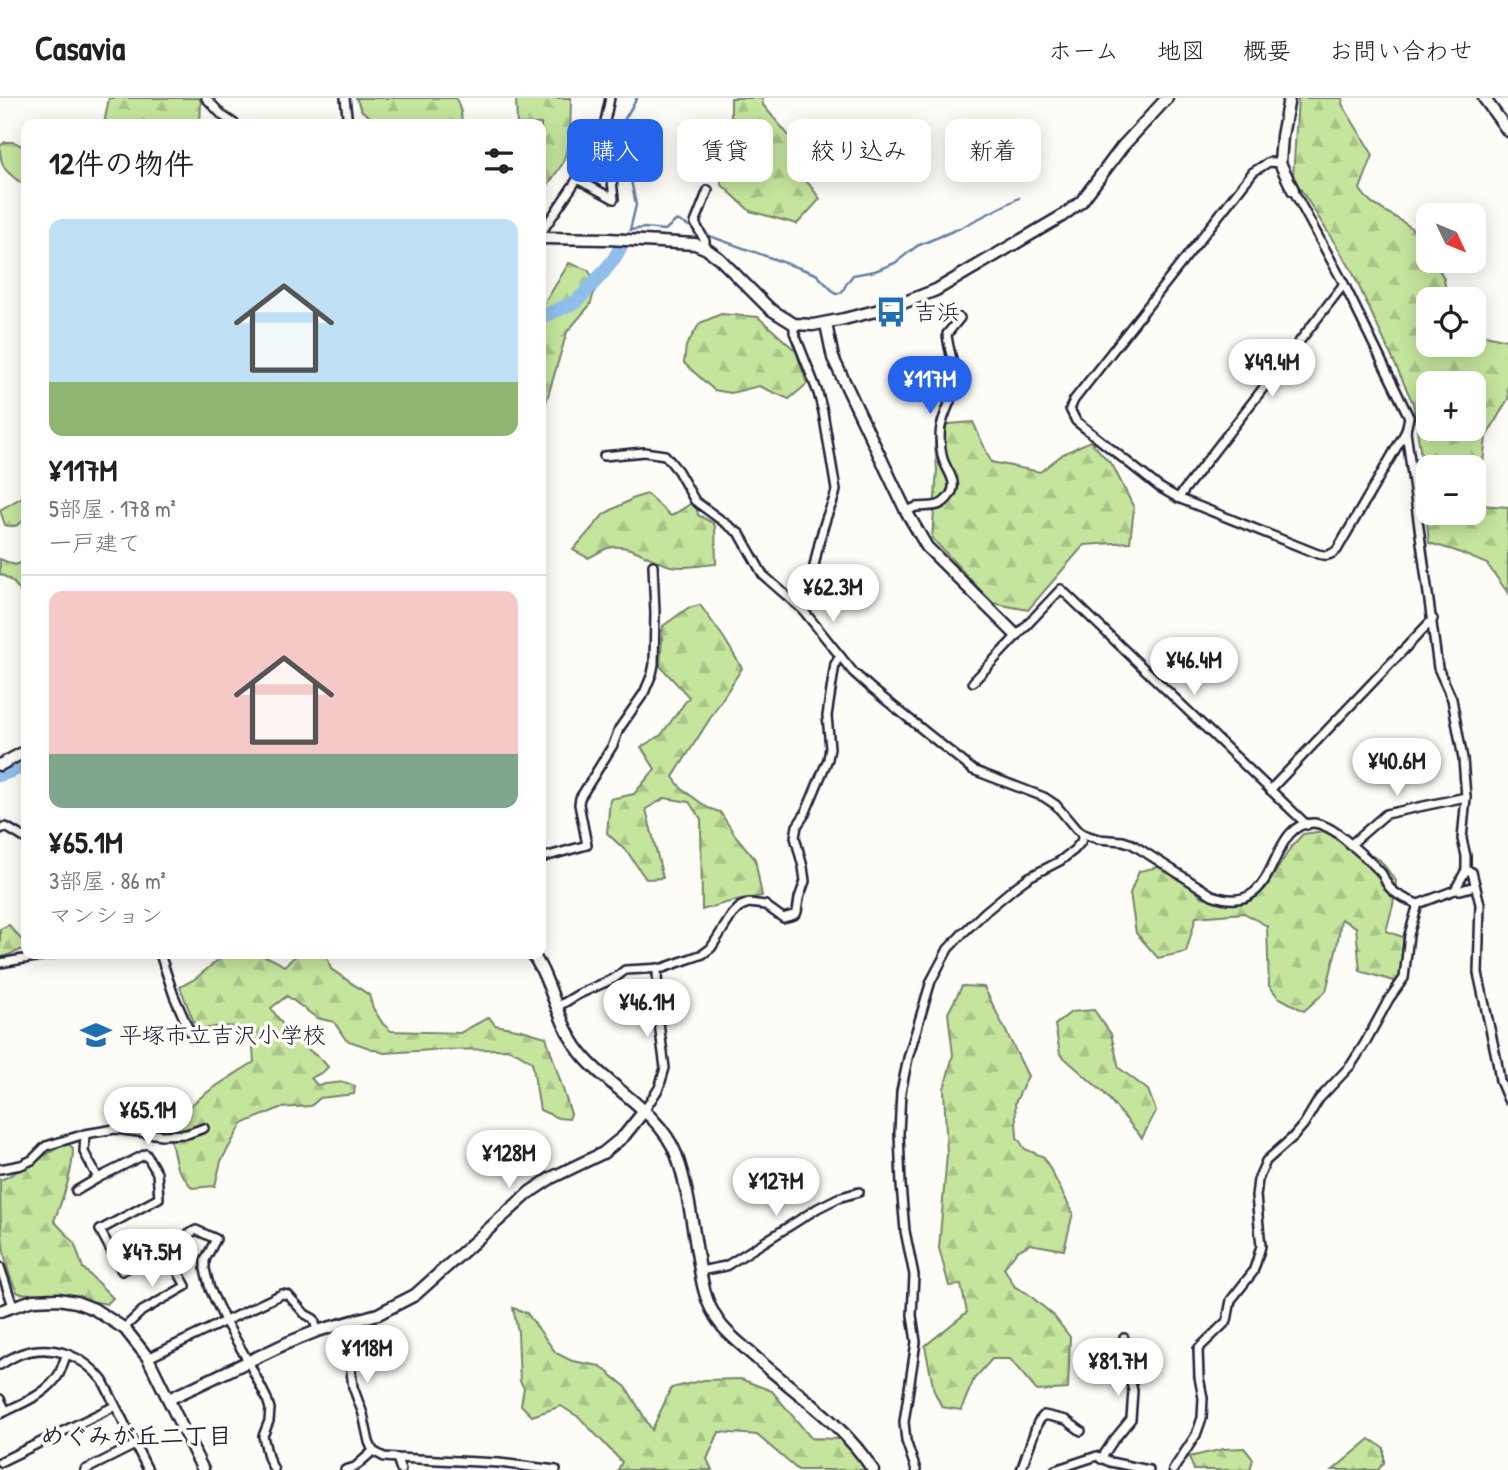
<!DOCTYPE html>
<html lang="ja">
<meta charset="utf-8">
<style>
:root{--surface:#fff;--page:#f6f6f6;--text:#202124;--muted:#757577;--line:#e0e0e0;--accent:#2563eb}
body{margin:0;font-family:"Patrick Hand","Klee One",sans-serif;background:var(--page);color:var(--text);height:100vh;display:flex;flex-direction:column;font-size:26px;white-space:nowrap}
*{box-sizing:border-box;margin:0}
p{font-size:23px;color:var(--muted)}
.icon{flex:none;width:38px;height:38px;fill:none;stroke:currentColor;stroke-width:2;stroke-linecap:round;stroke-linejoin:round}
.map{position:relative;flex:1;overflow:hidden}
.details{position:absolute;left:21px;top:21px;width:525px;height:840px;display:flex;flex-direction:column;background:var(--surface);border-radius:14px;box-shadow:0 4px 18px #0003}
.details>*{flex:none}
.hud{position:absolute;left:567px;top:21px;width:665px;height:63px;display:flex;gap:14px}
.needle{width:46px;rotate:134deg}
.buttons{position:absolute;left:1416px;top:105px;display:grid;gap:14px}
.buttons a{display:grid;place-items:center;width:70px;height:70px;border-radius:14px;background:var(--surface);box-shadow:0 4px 18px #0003;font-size:35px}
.price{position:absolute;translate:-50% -60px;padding:0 16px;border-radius:24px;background:#fff;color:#222;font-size:23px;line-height:46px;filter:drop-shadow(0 2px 4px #0008)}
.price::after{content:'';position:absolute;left:50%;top:42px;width:21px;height:16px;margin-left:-10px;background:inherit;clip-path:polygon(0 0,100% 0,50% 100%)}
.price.current{background:var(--accent);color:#fff}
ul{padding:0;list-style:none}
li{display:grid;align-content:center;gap:14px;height:371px;padding:0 28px}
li+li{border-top:2px solid var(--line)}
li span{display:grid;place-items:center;height:217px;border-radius:14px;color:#555}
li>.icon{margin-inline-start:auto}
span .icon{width:126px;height:126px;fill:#fffc;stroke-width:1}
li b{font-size:30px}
h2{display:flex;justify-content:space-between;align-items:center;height:84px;padding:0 28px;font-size:30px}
.chip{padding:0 24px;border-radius:14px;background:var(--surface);box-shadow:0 4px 18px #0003;font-size:24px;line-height:63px}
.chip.current{background:var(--accent);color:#fff}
header{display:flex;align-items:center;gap:42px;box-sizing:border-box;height:98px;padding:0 35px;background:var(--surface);border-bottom:2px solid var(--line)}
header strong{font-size:33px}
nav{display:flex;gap:38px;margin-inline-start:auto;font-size:24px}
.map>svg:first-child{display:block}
.forest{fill:url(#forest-firs);stroke:#74846c;stroke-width:2;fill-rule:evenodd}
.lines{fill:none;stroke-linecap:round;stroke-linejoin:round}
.stream{stroke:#6480a4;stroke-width:2.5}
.river{stroke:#90beea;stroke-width:14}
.street-casing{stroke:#22223b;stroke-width:12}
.secondary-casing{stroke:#22223b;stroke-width:15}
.street{stroke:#fdfcf7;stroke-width:7}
.secondary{stroke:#fdfcf7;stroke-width:10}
.labels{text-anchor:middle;stroke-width:7;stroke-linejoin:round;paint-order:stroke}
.poi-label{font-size:23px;fill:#22223b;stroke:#fdfcf7;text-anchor:start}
.neighbourhood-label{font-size:24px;font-weight:bold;fill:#22223b;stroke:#fdfcf7}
</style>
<header>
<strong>Casavia</strong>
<nav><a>ホーム</a><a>地図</a><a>概要</a><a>お問い合わせ</a></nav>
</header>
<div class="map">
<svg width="1508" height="1372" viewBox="0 0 1508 1372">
<defs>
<pattern id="forest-firs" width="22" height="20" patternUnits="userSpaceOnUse" patternTransform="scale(1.75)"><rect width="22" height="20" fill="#c5e59d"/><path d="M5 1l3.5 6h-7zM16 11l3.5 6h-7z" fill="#a9c488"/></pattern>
</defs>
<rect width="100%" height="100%" fill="#fdfcf7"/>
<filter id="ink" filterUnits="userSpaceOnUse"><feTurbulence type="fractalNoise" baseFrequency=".0143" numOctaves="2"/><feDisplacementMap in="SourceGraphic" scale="14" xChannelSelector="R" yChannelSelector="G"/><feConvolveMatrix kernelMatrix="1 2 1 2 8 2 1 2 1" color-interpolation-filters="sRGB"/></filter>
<g filter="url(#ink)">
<g class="forest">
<polygon points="109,0 199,0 201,4 200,26 104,26"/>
<polygon points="356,0 456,0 461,14 462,26 380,26 362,13"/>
<polygon points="516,0 571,0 570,41 563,65 541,97 541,26 517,26"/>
<polygon points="731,0 762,0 763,7 790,39 789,67 809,86 820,101 797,126 750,113 721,86 721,65 731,28"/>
<path d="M1298 0H1343L1342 6 1373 57 1360 91C1375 119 1428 121 1428 163H1435L1444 181 1447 201H1428V247H1474V234L1506 242 1508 245V301L1486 339 1478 407 1508 409V495L1487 466 1456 453 1429 445 1421 358 1413 305 1351 171 1293 79ZM1428 285H1474V331H1428ZM1428 369H1474V415H1428Z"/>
<path d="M5 44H14L26 50V89C8 74 0 73 0 48Z"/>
<polygon points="569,165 588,172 597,186 590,207 567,234 541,321 541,211"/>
<polygon points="721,216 758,219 796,253 807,286 789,301 759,288 731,295 714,292 684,265 686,248 700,225"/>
<polygon points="973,324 991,364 1040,374 1063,356 1090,343 1113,368 1134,410 1130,444 1084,447 1028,512 992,505 932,440 937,372 935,345 938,327"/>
<path d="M647 396 671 418 695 403 698 417 713 425 715 428 716 466C702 467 685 471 671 468 650 463 631 444 608 450 601 452 595 457 588 460L573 452 604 416 634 400Z"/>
<path d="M26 397V420C19 427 15 430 5 427L0 412Z"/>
<path d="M0 461 15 467 26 463V505C20 491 14 482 0 476Z"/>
<polygon points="700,507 724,540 742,570 673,679 682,691 708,710 720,714 735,737 755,761 762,798 725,805 702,812 701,721 689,704 665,700 646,711 663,780 646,781 628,755 607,735 610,701 634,696 655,671 641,649 661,637 689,599 660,568 663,528 688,510"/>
<polygon points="1323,733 1380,762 1396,783 1393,807 1386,833 1403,839 1406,873 1397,884 1360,873 1356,829 1341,821 1337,848 1326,893 1304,913 1278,899 1269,888 1267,828 1244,815 1196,819 1186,854 1158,860 1136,835 1130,795 1139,773 1168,767 1202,799 1246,805 1265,791 1291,749 1303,736"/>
<polygon points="9,827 26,847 26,850 0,860 0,831"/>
<path d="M236 856C256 856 267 856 284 868L298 856H326L331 871 369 897 373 910 383 926 391 933 460 935 489 919 495 927 522 932 546 939 571 1016 569 1021 558 1020 540 1012 532 964 517 955 507 951 433 952 384 955 346 942 334 924 317 920 287 898 271 910 290 937 323 963 328 969 323 974 311 980 317 987 344 984 355 988 354 996 320 1000 311 1008 280 1010 242 1026 221 1063 215 1088 192 1090 177 1070 168 1031C187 1004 226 982 254 964L252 937 244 929 221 928 197 932 180 889 195 881 224 857Z"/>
<polygon points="962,888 984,889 1028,978 1015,1005 1017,1039 1025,1051 1044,1059 1073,1115 1064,1152 1030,1146 1017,1153 1004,1170 1015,1189 1027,1195 1053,1217 1070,1239 1068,1291 1037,1293 1010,1261 992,1261 974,1281 961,1312 942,1309 934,1293 925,1248 967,1214 961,1187 949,1188 939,1150 947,1056 944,991 953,957 948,915"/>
<polygon points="1094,912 1111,936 1119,970 1148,992 1156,1013 1142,1040 1104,995 1060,956 1055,927 1071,914"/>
<path d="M67 1045 73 1050C73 1075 63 1099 54 1123L74 1144 83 1170 113 1200 107 1206 70 1199 18 1195C0 1167 0 1116 0 1081H3C25 1070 45 1056 67 1045Z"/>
<polygon points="513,1210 527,1215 556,1255 572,1263 600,1268 626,1289 652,1332 671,1290 704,1282 741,1281 772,1293 811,1340 839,1341 867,1368 867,1372 798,1372 757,1337 719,1334 707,1361 712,1372 618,1372 622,1364 580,1320 561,1308 532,1318 521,1307 524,1290 520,1283 518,1234"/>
<polygon points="1370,1341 1384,1350 1384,1365 1378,1372 1333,1372"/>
<polygon points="1244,1350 1253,1361 1250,1372 1194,1372 1189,1359 1224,1351"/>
</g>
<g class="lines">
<g class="stream">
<path d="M637 0 623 24C639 39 659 39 631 60L630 77 636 107 630 132 644 130 665 132 677 122 695 131"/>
<polyline points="704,136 816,176 836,196 842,194 847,185 853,177 875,173 895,165 917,148 960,130 1019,100"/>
<polyline points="0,723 7,727"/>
</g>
<g class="river">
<polyline points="541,219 576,204 602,176 614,161 620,150"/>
<polyline points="0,677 26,668"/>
</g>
<g class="street-casing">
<g id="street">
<polyline points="206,0 223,18 235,26"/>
<polyline points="345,0 348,26"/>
<path d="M1280 65 1269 64 1253 74 1074 302 1070 311 1076 323 1159 389 1178 400 1318 456C1326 458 1330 458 1337 452L1406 333 1409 319 1344 186 1293 92"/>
<polyline points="577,81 614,101 610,64 595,55"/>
<polyline points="541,135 595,55 601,42 610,0"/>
<polyline points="705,150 705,143 695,125 708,92"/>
<path d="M794 226V234L818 295 823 314 836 392C834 404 828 413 825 424 816 451 812 479 807 507L803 512"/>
<path d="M604 358 644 354 665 357 678 373 695 403 740 436 763 477 803 512 853 574 872 591 973 672 1044 699 1056 707 1076 731 1083 736 1098 741 1123 743 1132 746 1212 797C1283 823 1264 724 1314 725 1320 726 1328 729 1334 733 1343 739 1375 767 1382 776 1385 781 1386 786 1390 790 1397 798 1408 802 1418 806L1455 792 1466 772V758L1462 741 1466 699 1463 661 1452 601 1438 570 1406 333"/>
<polyline points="1178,400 1344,186"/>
<path d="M906 413C910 412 913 410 916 409 930 407 940 412 950 397 960 383 944 371 942 357 940 348 939 333 942 325 946 310 954 299 955 284 956 268 948 252 947 236L960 220"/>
<polyline points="973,584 1061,491 1307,727"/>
<polyline points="1270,692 1433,521"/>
<polyline points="0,731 6,729 26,741"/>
<polyline points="1350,747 1386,716 1466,699"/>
<polyline points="541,760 587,747 579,706 580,700 613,647 619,631 644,595 652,576 654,566 655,515 653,467"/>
<polyline points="1466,772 1472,774 1480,806 1478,875 1497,963 1500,983 1508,1002"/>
<polyline points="1455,792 1461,792 1475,788"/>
<polyline points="160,856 174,898 193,941"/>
<polyline points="0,865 53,856"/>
<polyline points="557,909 579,896 615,880 625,872 663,870 703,856 711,850 732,817 741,808 749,805 765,807 783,820 794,817 797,814 799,800 805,783 803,769 795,739 797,728 805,716 828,661 830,650 827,618 835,566 840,558"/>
<polyline points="644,1013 659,990 665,970 658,918 657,870"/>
<polyline points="85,1036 84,1054 98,1080 146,1056 157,1075 159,1100 100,1132 122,1173 196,1132 216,1141 205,1162 205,1171 210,1191 225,1223 248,1263 267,1301 270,1311 269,1323 263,1338 268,1359 274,1372"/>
<polyline points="0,1071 21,1067 32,1062 46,1048 85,1036 115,1031 162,1037 187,1036 204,1030"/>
<polyline points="76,1093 98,1080"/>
<polyline points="0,1169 13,1208"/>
<polyline points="700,1173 726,1168 818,1110 838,1100 859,1094"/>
<polyline points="345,1226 353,1289 363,1316 369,1344 373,1353 384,1359 397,1360 499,1365 556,1372"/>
<polyline points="124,1230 142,1213 186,1188 165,1150"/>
<polyline points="148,1260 282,1196 288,1197 305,1216 314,1221 317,1233"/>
<path d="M0 1267C6 1263 13 1259 20 1256 52 1245 83 1257 103 1283L148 1372"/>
<polyline points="0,1301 6,1313"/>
<path d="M0 1316C20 1306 47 1297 59 1276 62 1270 64 1262 67 1256"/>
<polyline points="397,1360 401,1372"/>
<polyline points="1101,1361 1113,1343 1131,1321 1133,1293 1123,1251 1124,1240"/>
<polyline points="0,1364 115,1308"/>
<polyline points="85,1372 135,1347"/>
<polyline points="345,1372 355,1369 373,1353"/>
<polyline points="916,1372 906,1343 904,1324 916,1244 912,1217 914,1177 905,1133 901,1087 899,1035 901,994 908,960 931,883 948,851 962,836 985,814 1014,790 1029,779 1060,763 1074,752 1081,744 1083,736"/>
<polyline points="1021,1372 1038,1324 1044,1317 1066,1322 1081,1333"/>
<polyline points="1055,1372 1097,1358 1110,1364 1149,1372"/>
<polyline points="1173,1372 1196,1337 1202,1320 1203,1300 1199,1279 1198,1251 1227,1223 1231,1202 1253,1174 1257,1162 1261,1148 1256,1098 1258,1082 1266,1063 1293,1039 1304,1026 1319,1001 1351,967 1365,945 1389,901 1404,880 1409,837 1418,806"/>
</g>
</g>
<g class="secondary-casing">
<g id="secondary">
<polyline points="1289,0 1282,38 1280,65 1293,92"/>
<polyline points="1484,0 1508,33"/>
<polyline points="541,140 608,141 695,146 705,150 719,160 770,211 794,226 813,227 844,221 895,208 936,192 1062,118 1081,104 1122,49 1167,0"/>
<polyline points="826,226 833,260 906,413 927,449 1016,537"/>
<polyline points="0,667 26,653"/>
<path d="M532 856C541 867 546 881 551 894 560 917 568 941 585 960 613 992 660 1015 676 1056 688 1089 692 1125 698 1160 701 1178 704 1200 714 1216 721 1230 735 1241 746 1251 789 1291 841 1322 873 1372"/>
<polyline points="0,1213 33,1202 58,1201 76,1204 94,1211 125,1231 148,1260 203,1372"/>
<polyline points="169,1301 287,1245 317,1233 378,1216 415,1197 530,1094 551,1080 603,1055 624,1038 644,1013"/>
</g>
</g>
<use href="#street" class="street"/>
<use href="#secondary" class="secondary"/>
</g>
</g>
<defs>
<g id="bus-bare" transform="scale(2.415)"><path d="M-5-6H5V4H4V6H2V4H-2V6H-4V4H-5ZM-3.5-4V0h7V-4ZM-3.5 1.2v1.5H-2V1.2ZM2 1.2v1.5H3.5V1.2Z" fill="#1f6fb2" stroke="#fdfcf7" stroke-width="2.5" paint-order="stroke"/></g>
<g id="school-bare" transform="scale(2.415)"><path d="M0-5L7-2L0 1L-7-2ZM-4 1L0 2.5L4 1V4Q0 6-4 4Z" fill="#1f6fb2" stroke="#fdfcf7" stroke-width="2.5" paint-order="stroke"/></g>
</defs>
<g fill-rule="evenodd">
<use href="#bus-bare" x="891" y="214"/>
<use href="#school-bare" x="96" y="937"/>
</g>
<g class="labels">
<g class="poi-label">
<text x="914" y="222">吉浜</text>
<text x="119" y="945">平塚市立吉沢小学校</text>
</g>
<g class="neighbourhood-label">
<text x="136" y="1346">めぐみが丘二丁目</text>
</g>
</g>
</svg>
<div class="buttons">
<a><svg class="needle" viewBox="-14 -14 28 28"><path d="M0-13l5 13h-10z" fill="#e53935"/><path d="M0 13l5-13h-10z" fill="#757577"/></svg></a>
<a><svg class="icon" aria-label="locate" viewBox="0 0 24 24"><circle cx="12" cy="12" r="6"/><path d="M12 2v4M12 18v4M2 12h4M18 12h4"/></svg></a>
<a>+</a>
<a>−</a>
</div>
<b class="price" style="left:1272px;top:301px">¥49.4M</b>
<b class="price current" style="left:930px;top:318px">¥117M</b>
<b class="price" style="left:833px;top:526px">¥62.3M</b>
<b class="price" style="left:1194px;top:599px">¥46.4M</b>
<b class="price" style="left:1397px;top:700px">¥40.6M</b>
<b class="price" style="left:647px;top:941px">¥46.1M</b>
<b class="price" style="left:148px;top:1049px">¥65.1M</b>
<b class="price" style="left:509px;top:1092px">¥128M</b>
<b class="price" style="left:776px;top:1120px">¥127M</b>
<b class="price" style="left:152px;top:1191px">¥47.5M</b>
<b class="price" style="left:367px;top:1287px">¥118M</b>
<b class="price" style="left:1118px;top:1300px">¥81.7M</b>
<div class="hud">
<a class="chip current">購入</a>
<a class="chip">賃貸</a>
<a class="chip">絞り込み</a>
<a class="chip">新着</a>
</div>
<section class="details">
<h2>12件の物件<svg class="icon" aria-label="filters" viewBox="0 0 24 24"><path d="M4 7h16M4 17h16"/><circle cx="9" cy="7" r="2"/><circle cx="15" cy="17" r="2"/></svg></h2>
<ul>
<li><span style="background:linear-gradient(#bfe0f5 75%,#8fb573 0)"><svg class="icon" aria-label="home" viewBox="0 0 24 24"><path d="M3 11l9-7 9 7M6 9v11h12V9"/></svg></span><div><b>¥117M</b><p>5部屋 · 178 m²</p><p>一戸建て</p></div></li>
<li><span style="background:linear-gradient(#f6c9c9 75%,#7fa58c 0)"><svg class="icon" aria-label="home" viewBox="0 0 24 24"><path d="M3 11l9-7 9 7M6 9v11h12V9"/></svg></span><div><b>¥65.1M</b><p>3部屋 · 86 m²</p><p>マンション</p></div></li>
</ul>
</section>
</div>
